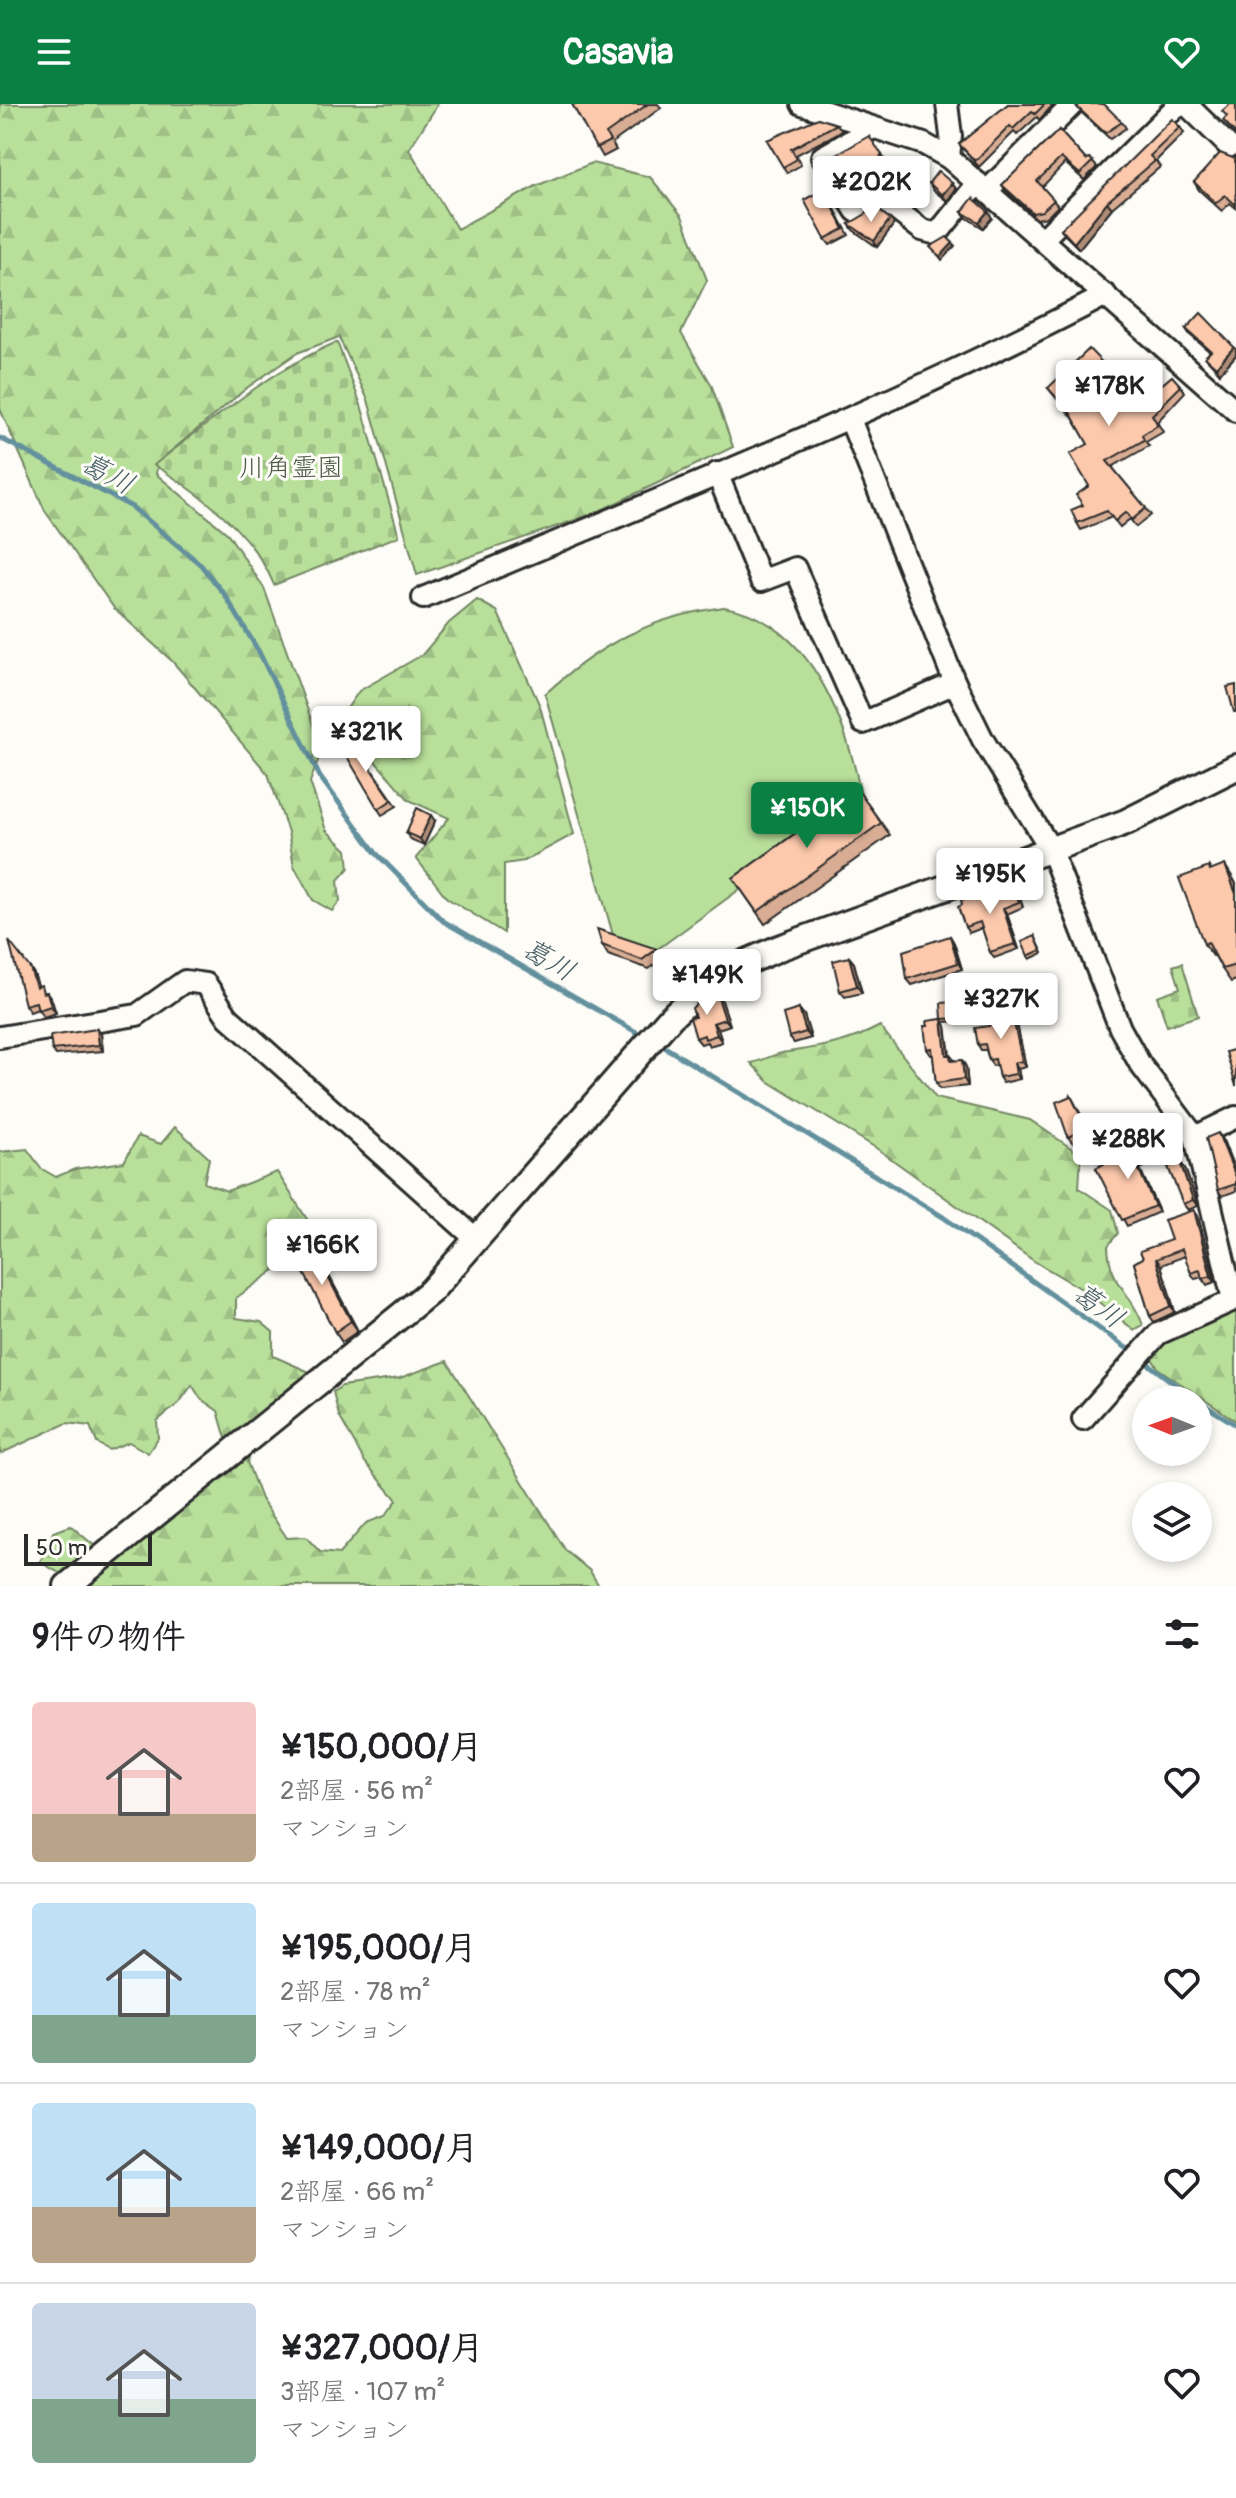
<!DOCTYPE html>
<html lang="ja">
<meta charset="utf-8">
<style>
:root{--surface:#fff;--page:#f2f2f2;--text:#202124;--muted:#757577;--line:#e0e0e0;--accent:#0b8043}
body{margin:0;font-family:Pangolin,"Klee One",sans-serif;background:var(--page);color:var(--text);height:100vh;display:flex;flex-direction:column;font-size:30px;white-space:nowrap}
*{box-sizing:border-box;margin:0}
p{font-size:26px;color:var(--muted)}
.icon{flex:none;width:44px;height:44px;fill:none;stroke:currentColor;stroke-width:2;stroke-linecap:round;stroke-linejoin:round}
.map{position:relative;height:1482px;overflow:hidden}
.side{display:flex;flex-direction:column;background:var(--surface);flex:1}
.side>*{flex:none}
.needle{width:52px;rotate:271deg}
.buttons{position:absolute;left:1132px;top:1282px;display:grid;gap:16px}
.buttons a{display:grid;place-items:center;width:80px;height:80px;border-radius:50%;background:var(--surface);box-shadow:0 4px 12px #0003;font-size:40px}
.scale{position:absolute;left:24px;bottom:20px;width:128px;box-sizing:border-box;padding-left:8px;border:4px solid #2b2b2b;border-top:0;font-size:22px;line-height:28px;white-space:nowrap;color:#2b2b2b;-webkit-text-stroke:6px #fdfcf7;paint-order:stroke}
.price{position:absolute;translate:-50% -68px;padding:0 18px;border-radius:8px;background:#fff;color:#222;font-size:26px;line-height:52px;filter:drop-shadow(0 2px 4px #0008)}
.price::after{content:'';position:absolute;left:50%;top:48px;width:24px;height:18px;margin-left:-12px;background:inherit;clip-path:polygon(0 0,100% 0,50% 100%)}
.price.current{background:var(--accent);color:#fff}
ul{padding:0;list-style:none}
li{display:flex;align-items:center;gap:24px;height:200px;padding:0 32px}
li+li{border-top:2px solid var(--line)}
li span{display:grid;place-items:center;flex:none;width:224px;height:160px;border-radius:8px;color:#555}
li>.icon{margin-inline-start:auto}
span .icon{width:96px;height:96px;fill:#fffc;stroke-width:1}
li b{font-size:34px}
h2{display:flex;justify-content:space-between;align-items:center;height:96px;padding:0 32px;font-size:34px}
header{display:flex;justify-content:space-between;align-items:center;height:104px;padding:0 32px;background:var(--accent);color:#fff;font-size:36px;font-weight:800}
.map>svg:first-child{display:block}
.forest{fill:url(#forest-firs);stroke:#728663;stroke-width:2}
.cemetery{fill:url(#cemetery-stones);stroke:#728663;stroke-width:2}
.pitch{fill:#b9e09b;stroke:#728663;stroke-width:2}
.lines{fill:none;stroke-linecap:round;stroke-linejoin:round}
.stream{stroke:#63909d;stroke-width:5}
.minor-casing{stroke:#2b2b2b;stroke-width:26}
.tertiary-casing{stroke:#2b2b2b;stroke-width:30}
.minor{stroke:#fdfcf7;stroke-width:20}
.tertiary{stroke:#fdfcf7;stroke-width:24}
.wall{fill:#d9ad94;stroke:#2b2b2b;stroke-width:2}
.shaded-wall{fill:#b08d78;stroke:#2b2b2b;stroke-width:2}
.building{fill:#fcc9ac;stroke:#2b2b2b;stroke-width:2}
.labels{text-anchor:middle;stroke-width:6;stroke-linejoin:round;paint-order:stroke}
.park-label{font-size:26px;fill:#4e5847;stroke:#fdfcf7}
.water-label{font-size:28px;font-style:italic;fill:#475d64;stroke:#fdfcf7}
</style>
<header><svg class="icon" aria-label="menu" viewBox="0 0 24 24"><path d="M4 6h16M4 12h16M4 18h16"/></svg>Casavia<svg class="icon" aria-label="heart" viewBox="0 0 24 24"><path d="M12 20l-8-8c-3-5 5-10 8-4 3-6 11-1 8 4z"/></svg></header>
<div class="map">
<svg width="1236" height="1482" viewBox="0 0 1236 1482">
<defs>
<pattern id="forest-firs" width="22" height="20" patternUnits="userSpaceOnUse" patternTransform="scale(2)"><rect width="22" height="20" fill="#b9e09b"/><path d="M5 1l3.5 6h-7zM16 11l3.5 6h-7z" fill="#9fc086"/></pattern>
<pattern id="cemetery-stones" width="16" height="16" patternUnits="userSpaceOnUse" patternTransform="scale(2)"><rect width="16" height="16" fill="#b9e09b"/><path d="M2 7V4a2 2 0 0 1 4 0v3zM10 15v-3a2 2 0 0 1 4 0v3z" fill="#9fc086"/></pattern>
</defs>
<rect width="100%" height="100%" fill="#fdfcf7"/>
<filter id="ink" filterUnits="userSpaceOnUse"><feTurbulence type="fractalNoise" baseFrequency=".0125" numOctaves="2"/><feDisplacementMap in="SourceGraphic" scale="16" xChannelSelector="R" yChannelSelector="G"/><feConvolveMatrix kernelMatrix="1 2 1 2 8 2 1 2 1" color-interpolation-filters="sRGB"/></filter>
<g filter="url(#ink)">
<g class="forest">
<polygon points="0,0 438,0 409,45 457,125 536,82 592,59 650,73 682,112 707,176 681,229 711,280 733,343 595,409 417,471 368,296 339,233 297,249 248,283 158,358 156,370 228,430 264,484 322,646 310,678 326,726 347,746 349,764 338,776 340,797 332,807 313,796 294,762 288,728 268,670 173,558 114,504 45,407 0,305"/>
<polygon points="477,496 497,507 540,602 574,730 524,757 504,760 504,829 447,794 416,754 449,714 409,696 366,647 350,641 340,615 359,587 422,551 449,519"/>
<path d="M880 922 936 994 1030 1016 1081 1051 1079 1084 1112 1106 1118 1129 1108 1142C1109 1180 1131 1187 1143 1221L1134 1226 1085 1187 1034 1157 876 1044 768 977 751 959C763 957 775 949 788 948 821 943 849 939 880 922Z"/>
<polygon points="175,1023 209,1054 204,1079 227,1087 277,1068 315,1128 290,1155 236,1194 236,1214 261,1218 273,1228 273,1252 314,1270 254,1342 247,1358 261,1395 287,1434 306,1433 320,1448 339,1450 366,1419 385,1412 397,1396 365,1358 339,1312 333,1288 342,1282 400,1274 447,1257 566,1447 590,1467 599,1482 61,1482 61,1470 40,1458 53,1428 71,1422 97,1444 227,1338 218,1307 201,1295 192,1281 179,1299 157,1317 158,1334 148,1349 129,1338 109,1346 97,1339 90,1322 67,1319 0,1350 0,1048 27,1045 42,1065 56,1073 75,1065 124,1058 138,1032 161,1040"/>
<polygon points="1236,1203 1236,1317 1159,1265 1147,1248 1163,1235"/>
</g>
<g class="cemetery">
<path d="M337 238 361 301 399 432 274 481C253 429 201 390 154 361 213 316 269 267 337 238Z"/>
<polygon points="1182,859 1198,912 1167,922 1157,892 1180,884 1173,862"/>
</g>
<path class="pitch" d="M724 503C812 518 847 618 862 696L651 850 615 838 545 590C600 540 650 513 724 503Z"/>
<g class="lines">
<g class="stream">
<polyline points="0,334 132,403 200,460 225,491 259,548 320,673 376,749 443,817 645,933"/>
<polyline points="658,939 943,1113 1135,1250"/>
<polyline points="1143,1256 1196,1296"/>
<polyline points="1198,1297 1236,1321"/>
</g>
<g class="minor-casing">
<g id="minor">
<polyline points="802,0 924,40 949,54 1236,307"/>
<polyline points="947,0 951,32 949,54"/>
<polyline points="1186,0 1236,49"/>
<polyline points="873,24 822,53 856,107 881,94 922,126 937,130 978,79"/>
<polyline points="987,87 1073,0"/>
<polyline points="1043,135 1179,0"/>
<polyline points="850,315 955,579 983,636 1050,744 1120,924 1140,960 1195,1033 1233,1196"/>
<polyline points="717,369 761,477 795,464 863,619 955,579"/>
<path d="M423 494C652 397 885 307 1106 191"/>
<polyline points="0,933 137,911 185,877 206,880 228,913 475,1134"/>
<polyline points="1195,1033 1236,1013"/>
<polyline points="1083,1315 1158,1230 1236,1195"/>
</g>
</g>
<g class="tertiary-casing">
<polyline id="tertiary" points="67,1482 431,1187 671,913 717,871 779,844 1126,718 1236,663"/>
</g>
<use href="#minor" class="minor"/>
<use href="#tertiary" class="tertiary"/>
</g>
<g class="wall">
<polygon points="572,0 658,0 661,4 612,39 616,46 603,53"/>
<polygon points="1008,0 1054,0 1039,16 1037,13 1017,31 1014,28 979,63 959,40"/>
<polygon points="1077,3 1122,18 1126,24 1110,35 1082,9"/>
<polygon points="837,20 842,27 796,51 801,61 787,69 767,36"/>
<polygon points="1180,23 1184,29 1156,57 1160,63 1112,104 1079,145 1065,131 1061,125"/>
<polygon points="1059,26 1086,56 1089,54 1097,63 1084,76 1065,59 1042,83 1058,102 1047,113 1037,115 1006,87 1002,81"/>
<polygon points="836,51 886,58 880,65 900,84 904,90 901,93 888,83 878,82 859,68 850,73"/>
<polygon points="1236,51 1236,104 1230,99 1222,107 1199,86 1194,78"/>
<polygon points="929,79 952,79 956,85 947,97 933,86"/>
<polygon points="824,85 849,131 830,141 825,135"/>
<polygon points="988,107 992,114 983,124 967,114 962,108"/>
<polygon points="849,120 894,120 877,143 853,126"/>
<polygon points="1186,225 1234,243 1236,245 1236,251 1220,269 1205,253 1210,248 1190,231"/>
<polygon points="1137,265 1161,281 1181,282 1185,288 1157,318 1163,328 1146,338 1149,342 1112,363 1151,411 1136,423 1130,415 1120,423 1112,413 1081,426 1077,419 1089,382 1088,340 1073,314 1048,284 1119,276"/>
<polygon points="349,633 397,702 382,711 378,705"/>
<polygon points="857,685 890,731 765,820 733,774"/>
<polygon points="435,717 424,741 410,735 406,729"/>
<polygon points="1209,763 1211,766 1233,774 1236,780 1236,876 1231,878 1222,865 1215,852 1213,852 1204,840"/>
<polygon points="1015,786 1019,791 1023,803 1007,810 1019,845 994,854 990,848 982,824 969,829 965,823 994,787 997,793"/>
<polygon points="950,832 954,839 962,865 912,881 907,875"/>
<polygon points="1035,832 1043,849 1030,855 1028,852"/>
<polygon points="602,841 657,845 664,854 649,865 608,851"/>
<polygon points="849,853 854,859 862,889 845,893 840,887"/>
<polygon points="30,864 34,870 38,882 51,894 56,909 43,913 38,905 30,908 25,901"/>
<polygon points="722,897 730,921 718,925 722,938 709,942 707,938 701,940 696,934 695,913"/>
<polygon points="956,898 958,901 959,917 944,918 942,915"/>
<polygon points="799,905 804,911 811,934 794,939 789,933"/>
<polygon points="1015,911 1026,963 1018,965 1020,975 1003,979 999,973 997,961 993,962 989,956 986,946 981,946 978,941 989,922"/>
<polygon points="942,915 946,922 950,951 955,957 962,956 966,963 968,982 940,985 936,979 933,951 931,951 927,945 928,922"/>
<polygon points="97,925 101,930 103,947 56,951 52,946"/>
<polygon points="1071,992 1092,1031 1073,1039 1068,1033"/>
<polygon points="1222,1034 1236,1069 1236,1087 1222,1092 1218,1086"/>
<polygon points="1149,1035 1160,1055 1140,1065 1159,1108 1127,1122 1096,1064"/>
<polygon points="1185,1064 1198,1102 1188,1106 1183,1100"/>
<polygon points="1198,1112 1215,1178 1207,1181 1202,1173 1195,1175 1191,1169 1185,1152 1161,1161 1175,1208 1154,1218 1150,1212 1134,1159 1171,1136"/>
<polygon points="317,1149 358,1227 342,1238 335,1228"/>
</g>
<g class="shaded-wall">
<polygon points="882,51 886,58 879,66 875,60"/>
<polygon points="952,79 956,85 947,97 942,91"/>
<polygon points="900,84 904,90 901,93 897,87"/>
<polygon points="1107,98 1112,104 1079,145 1074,139"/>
<polygon points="988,107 992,114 983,124 979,118"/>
<polygon points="890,115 894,120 877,143 874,137"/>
<polygon points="953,139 955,142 942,156 940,153"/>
<polygon points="1234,243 1236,245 1236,251 1220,269 1216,263"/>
<polygon points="431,711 435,717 424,741 420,735"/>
<polygon points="1225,761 1233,774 1236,780 1236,790"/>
<polygon points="1003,804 1007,810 1019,845 1015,840"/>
<polygon points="950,832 954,839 962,865 958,859"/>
<polygon points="849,853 854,859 862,889 857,882"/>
<polygon points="30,864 34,870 41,889 36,883"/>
<polygon points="47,888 51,894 56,909 51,902"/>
<polygon points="717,891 722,897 730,921 725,915"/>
<polygon points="956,898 958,901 959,917 957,914"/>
<polygon points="799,905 804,911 811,934 806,928"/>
<polygon points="1011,905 1015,911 1026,963 1022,957"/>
<polygon points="942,915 946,922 950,958 946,951"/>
<polygon points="713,919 718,925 722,938 717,931"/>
<polygon points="97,925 101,930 103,947 99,941"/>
<polygon points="962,956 966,963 968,982 964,975"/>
<polygon points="1014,959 1018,965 1020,975 1016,970"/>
<polygon points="1218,1029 1222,1034 1236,1069 1236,1073"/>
<polygon points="1180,1058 1185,1064 1198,1102 1193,1096"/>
<polygon points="1136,1059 1140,1065 1159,1108 1155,1102"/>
<polygon points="1194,1106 1198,1112 1215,1178 1211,1172"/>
<polygon points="310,1139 317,1149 358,1227 351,1217"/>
<polygon points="1156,1155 1161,1161 1175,1208 1171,1202"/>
</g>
<g class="building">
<polygon points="572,0 648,0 606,30 610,37 596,44"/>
<polygon points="1008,0 1045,0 1035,10 1032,7 1013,25 1010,22 975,57 959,40"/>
<polygon points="1080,0 1104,0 1122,18 1105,29 1077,3"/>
<polygon points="1230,0 1236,0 1236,30 1223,16 1227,12 1222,7"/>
<polygon points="818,14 837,20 791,45 797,55 783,63 767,36"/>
<polygon points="1172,15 1180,23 1150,52 1155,57 1107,98 1074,139 1061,125"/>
<polygon points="1059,26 1086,56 1089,54 1093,57 1080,70 1061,54 1037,77 1054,96 1042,107 1033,109 1002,81"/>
<polygon points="869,32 882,51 875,60 900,84 897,87 884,77 874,75 855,61 846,67 836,51"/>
<polygon points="1220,49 1233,54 1236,51 1235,58 1236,59 1236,101 1225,91 1216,99 1194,78"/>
<polygon points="938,67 952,79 942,91 929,79"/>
<polygon points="824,85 844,125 825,135 804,96"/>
<polygon points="973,94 988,107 979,118 962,108"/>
<polygon points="876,104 890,115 874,137 849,120"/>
<polygon points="947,133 953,139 940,153 930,143"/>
<polygon points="1201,209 1234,243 1216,263 1205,253 1211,247 1186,225"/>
<polygon points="1089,245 1119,276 1134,262 1137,265 1142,260 1161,281 1172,272 1181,282 1152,311 1158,321 1142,331 1144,336 1107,357 1146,404 1132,416 1126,408 1115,417 1107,407 1077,419 1071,406 1083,401 1076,391 1089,382 1070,350 1088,340 1071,310 1048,284"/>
<polygon points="1236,581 1236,608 1234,608 1227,583"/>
<polygon points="349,633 392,696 378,705 339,639"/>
<polygon points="857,685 881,719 757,808 733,774"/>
<polygon points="417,704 431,711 420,735 406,729"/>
<polygon points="1225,761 1236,790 1236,861 1222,865 1208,838 1204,840 1179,774 1209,763 1210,767"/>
<polygon points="991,781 995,793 1015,786 1019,798 1003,804 1015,840 990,848 980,818 965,823 958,803 962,801 961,796 969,794 968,791"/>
<polygon points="597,825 657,845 642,856 602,841"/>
<polygon points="950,832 958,859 907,875 903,847"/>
<polygon points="1035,832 1041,846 1028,852 1022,838"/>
<polygon points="9,837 30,864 36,883 41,881 43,889 47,888 51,902 38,906 36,898 25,901"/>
<polygon points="849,853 857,882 840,887 833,857"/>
<polygon points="717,891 725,915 713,919 717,931 705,935 704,931 696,934 690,914 695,913 692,904 700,897"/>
<polygon points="956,898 957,914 942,915 941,899"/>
<polygon points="799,905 806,928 789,933 783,910"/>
<polygon points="1011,905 1022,957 1014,959 1016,970 999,973 995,955 989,956 985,940 978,941 975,924 989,922 988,907"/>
<polygon points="942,915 946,951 950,951 951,957 962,956 964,975 936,979 932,944 927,945 924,922 928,922 927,917"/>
<polygon points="97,925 99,941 52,946 50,932"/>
<polygon points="1236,945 1236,982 1226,948"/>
<polygon points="1071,992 1087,1025 1068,1033 1056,998"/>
<polygon points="1218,1029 1236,1073 1236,1080 1218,1086 1206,1034"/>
<polygon points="1149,1035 1156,1049 1136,1059 1155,1102 1122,1116 1096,1064"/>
<polygon points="1180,1058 1193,1096 1183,1100 1168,1063"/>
<polygon points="1194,1106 1211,1172 1202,1175 1200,1166 1191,1169 1182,1145 1156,1155 1171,1202 1150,1212 1134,1159 1143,1154 1140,1147 1171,1136 1164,1116"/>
<polygon points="310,1139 351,1217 335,1228 293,1148"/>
</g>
</g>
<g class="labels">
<g class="park-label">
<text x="291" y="372">川角霊園</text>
</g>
<g class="water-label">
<text transform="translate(108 369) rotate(28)" y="10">葛川</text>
<text transform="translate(549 855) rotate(30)" y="10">葛川</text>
<text transform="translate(1099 1201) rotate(36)" y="10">葛川</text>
</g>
</g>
</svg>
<div class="buttons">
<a><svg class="needle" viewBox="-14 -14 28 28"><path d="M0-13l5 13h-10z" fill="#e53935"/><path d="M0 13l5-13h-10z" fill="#757577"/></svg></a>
<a><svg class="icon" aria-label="layers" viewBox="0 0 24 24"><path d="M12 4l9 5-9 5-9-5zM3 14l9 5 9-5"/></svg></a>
</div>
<div class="scale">50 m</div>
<b class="price" style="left:871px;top:120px">¥202K</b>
<b class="price" style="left:1109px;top:324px">¥178K</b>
<b class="price" style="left:366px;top:670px">¥321K</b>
<b class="price current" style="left:807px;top:746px">¥150K</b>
<b class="price" style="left:990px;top:812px">¥195K</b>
<b class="price" style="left:707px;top:913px">¥149K</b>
<b class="price" style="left:1001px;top:937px">¥327K</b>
<b class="price" style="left:1128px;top:1077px">¥288K</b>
<b class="price" style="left:322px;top:1183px">¥166K</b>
</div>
<section class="side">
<h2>9件の物件<svg class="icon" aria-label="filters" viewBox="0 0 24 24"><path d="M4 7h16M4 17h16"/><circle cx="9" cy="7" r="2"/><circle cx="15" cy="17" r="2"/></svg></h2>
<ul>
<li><span style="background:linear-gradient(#f6c9c9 70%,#b9a48a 0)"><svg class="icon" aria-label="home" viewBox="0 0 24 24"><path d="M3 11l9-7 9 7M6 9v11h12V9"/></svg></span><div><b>¥150,000/月</b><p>2部屋 · 56 m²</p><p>マンション</p></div><svg class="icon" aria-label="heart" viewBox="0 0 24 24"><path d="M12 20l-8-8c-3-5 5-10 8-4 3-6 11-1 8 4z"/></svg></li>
<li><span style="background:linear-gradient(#bfe0f5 70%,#7fa58c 0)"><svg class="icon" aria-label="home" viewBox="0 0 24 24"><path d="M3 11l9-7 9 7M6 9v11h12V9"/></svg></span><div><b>¥195,000/月</b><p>2部屋 · 78 m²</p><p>マンション</p></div><svg class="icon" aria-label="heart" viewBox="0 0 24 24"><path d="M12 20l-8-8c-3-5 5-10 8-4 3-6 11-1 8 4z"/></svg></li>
<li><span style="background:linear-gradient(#bfe0f5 65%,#b9a48a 0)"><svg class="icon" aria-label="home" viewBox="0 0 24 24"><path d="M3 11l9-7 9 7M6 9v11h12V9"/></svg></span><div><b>¥149,000/月</b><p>2部屋 · 66 m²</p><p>マンション</p></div><svg class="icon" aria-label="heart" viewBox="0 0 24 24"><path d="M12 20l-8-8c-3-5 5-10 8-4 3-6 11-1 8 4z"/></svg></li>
<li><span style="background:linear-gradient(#c9d6e8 60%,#7fa58c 0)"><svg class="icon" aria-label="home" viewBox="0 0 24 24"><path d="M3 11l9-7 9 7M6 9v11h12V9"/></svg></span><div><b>¥327,000/月</b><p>3部屋 · 107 m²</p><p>マンション</p></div><svg class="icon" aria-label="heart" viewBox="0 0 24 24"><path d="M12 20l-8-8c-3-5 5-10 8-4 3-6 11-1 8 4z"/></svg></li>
</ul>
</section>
